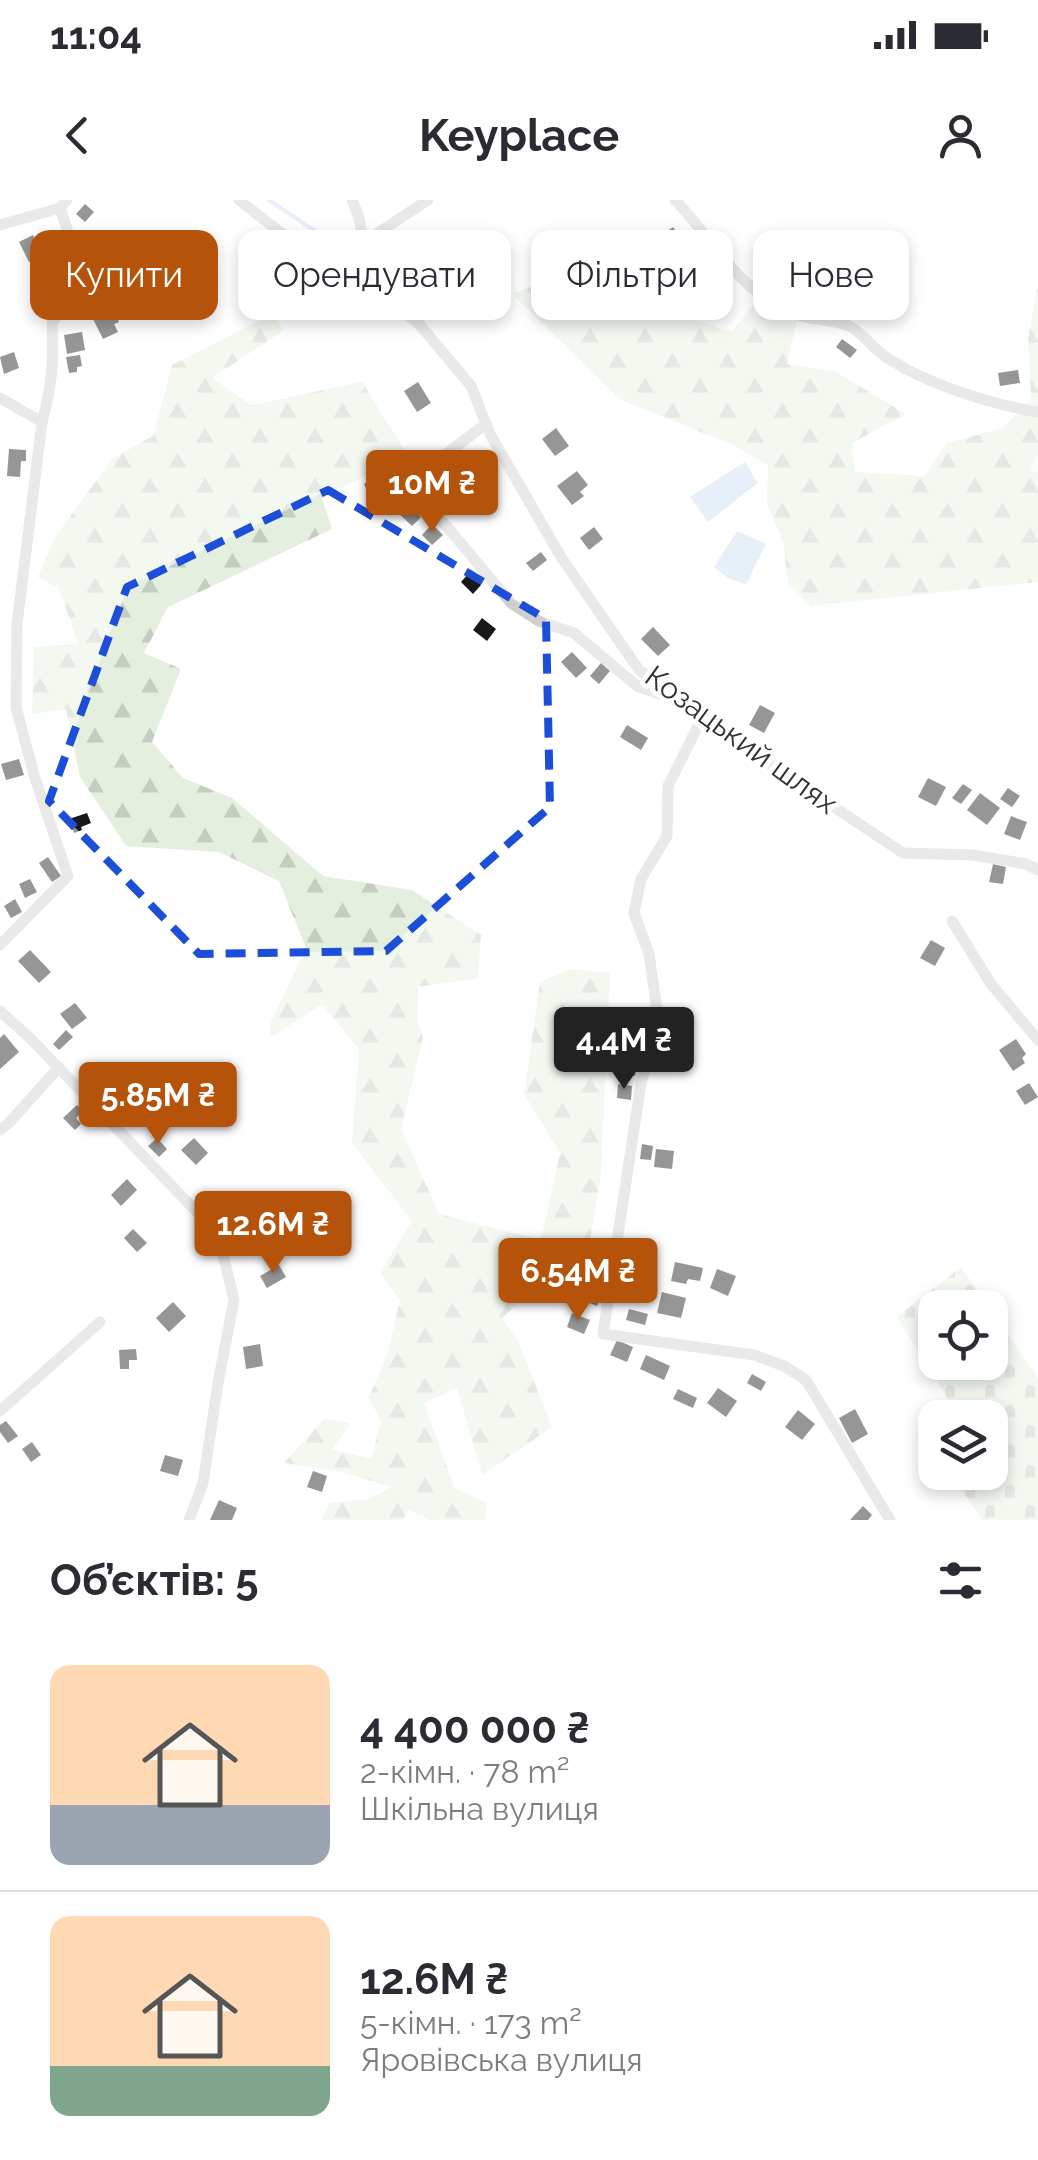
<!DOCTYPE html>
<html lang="uk">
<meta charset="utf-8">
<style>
:root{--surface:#fff;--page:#f7f7f7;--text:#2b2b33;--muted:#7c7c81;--line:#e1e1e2;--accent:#b45309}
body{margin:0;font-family:Raleway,sans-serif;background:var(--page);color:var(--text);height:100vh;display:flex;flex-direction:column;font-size:38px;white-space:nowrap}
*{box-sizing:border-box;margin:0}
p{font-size:32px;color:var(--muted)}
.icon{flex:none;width:55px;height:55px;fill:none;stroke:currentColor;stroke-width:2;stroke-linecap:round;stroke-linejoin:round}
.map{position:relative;height:1320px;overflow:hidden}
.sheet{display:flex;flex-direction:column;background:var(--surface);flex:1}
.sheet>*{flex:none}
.banner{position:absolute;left:30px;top:30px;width:980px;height:90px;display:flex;gap:20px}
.buttons{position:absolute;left:918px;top:1090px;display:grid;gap:20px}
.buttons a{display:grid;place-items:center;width:90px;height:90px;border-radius:20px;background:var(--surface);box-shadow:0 5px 15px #0003;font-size:50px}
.price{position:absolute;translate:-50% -85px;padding:0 22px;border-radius:10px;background:var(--accent);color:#fff;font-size:32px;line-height:65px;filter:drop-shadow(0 2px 5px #0008)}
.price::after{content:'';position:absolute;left:50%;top:60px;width:30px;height:22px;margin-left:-15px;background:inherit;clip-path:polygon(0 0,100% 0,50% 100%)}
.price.current{background:#222;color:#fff}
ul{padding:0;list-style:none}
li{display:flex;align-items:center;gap:30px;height:250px;padding:0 50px}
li+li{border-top:2px solid var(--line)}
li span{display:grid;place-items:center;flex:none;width:280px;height:200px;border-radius:20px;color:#555}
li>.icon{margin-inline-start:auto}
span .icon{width:120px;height:120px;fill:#fffc;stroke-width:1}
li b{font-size:42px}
h2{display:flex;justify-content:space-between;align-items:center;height:120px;padding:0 50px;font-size:42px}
.chip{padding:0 35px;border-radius:20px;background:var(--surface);box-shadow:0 5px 15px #0003;font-size:35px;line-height:90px}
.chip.current{background:var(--accent);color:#fff}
.status{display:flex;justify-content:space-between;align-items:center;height:70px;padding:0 50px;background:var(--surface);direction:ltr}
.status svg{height:28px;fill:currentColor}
header{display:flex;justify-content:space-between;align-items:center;height:130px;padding:0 50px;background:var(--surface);font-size:45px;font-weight:700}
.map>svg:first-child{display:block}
.forest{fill:url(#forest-firs)}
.cemetery{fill:url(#cemetery-stones)}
.water{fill:#cbdbef}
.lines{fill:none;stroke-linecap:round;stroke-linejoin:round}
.stream{stroke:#cbdbef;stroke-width:4}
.building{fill:#181818}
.minor{stroke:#cecece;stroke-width:11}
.marked{fill:none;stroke:#1d4ed8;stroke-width:8;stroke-dasharray:20 12;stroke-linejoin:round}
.labels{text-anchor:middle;stroke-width:10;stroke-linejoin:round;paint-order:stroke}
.street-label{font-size:30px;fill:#313131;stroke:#fff}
</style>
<div class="status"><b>11:04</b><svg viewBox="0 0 49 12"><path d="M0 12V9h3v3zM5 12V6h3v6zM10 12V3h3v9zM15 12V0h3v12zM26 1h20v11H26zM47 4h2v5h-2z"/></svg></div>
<header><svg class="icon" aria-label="back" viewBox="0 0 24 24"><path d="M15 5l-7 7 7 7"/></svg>Keyplace<svg class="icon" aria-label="person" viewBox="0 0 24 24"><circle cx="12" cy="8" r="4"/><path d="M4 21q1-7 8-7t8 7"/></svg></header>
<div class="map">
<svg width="1038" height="1320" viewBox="0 0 1038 1320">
<defs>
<pattern id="forest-firs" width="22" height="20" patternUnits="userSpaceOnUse" patternTransform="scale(2.5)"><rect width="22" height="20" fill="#e5efdf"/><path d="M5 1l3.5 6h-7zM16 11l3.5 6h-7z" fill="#c5cdc0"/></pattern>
<pattern id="cemetery-stones" width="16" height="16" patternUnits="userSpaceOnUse" patternTransform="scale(2.5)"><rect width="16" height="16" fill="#e5efdf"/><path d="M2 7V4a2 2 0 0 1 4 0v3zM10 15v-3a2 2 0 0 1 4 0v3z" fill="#c5cdc0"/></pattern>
</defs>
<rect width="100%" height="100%" fill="#fff"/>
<g class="forest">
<polygon points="557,77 732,132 761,94 798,115 787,164 836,172 906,214 852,243 855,272 924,276 947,243 1003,228 1031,199 1028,140 1038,84 1038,254 1030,270 1038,272 1038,382 811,406 788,383 783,342 767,303 768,265 733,245 621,200 512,94"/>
<polygon points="271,115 284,130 212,178 251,205 362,182 407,254 322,298 332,329 168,407 144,453 181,469 152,542 183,578 232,598 323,676 412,690 481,735 478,778 418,787 417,820 423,838 401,928 439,1014 541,1040 560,953 524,894 540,782 572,769 610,773 601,975 589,1045 544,1079 502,1118 518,1141 552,1227 482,1275 457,1188 424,1203 454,1287 487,1303 485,1320 429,1320 409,1309 403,1320 321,1320 330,1303 369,1299 392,1287 337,1271 284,1263 324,1219 351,1223 332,1249 371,1259 381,1222 369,1197 388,1152 400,1100 380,1073 412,1021 352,943 359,849 322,804 270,838 271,822 306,748 279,681 219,652 126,646 80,577 66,509 32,514 34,447 78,443 59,389 38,377 53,340 112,259 153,236 172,165"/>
</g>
<polygon class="cemetery" points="961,1067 989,1107 935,1108 935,1162 990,1162 990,1109 1038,1178 1038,1320 982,1320 950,1273 990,1272 990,1218 959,1217 897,1117"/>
<g class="water">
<polygon points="745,262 758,283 708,322 690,297"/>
<polygon points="737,331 766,344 746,385 728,378 714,367"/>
</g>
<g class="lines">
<polyline class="stream" points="269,0 330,41 349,47"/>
</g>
<g class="building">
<polygon points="85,4 94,12 85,22 76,14"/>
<polygon points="673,27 684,42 670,52 659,37"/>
<polygon points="96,33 110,53 98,62 84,42"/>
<polygon points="33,35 43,54 29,62 19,42"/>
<polygon points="778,40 787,50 772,63 763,53"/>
<polygon points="427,62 440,78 426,89 413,73"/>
<polygon points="458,75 468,86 456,97 446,87"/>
<polygon points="61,77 69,85 55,99 47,91"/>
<polygon points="113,109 119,122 114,124 118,132 103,139 93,119"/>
<polygon points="82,132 85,150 67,154 64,135"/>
<polygon points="842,139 857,150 850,158 836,147"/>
<polygon points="14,152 19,168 4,174 0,157"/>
<polygon points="80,155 82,166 77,167 77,172 69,173 66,157"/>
<polygon points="1018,170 1020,183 1000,186 998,173"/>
<polygon points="418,182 431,203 417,212 404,191"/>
<polygon points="556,228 569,246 555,256 542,239"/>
<polygon points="9,249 26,250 26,261 21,261 20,277 7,276"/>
<polygon points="577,271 588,285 580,292 584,296 572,305 557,286"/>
<polygon points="382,275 388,288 370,297 364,284"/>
<polygon points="408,294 422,307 417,313 421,317 412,326 394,309"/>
<polygon points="432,324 443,335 432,345 422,335"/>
<polygon points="594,327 603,339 589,350 580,338"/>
<polygon points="541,352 547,360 533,371 526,363"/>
<polygon points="469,373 481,385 473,394 461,382"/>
<polygon points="482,418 496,429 487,441 473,430"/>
<polygon points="653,427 670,445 658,456 641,439"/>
<polygon points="572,452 587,468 576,478 561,462"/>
<polygon points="601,463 610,471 599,484 590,476"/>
<polygon points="760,505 775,513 764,533 749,525"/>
<polygon points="627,525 648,538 641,550 620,537"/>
<polygon points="19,559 24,575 6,580 1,564"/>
<polygon points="928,578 946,587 936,606 918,597"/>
<polygon points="963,584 972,590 961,604 952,598"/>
<polygon points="1008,588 1020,596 1012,607 1000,599"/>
<polygon points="980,593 1000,608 987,625 967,610"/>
<polygon points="87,613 91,623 81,627 82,630 74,633 69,619"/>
<polygon points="1011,616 1027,622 1020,640 1004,634"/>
<polygon points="48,657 61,676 52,682 39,663"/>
<polygon points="993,664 1006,667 1003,684 989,682"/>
<polygon points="30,679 37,692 25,698 19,684"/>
<polygon points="15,699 22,712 11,718 4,706"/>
<polygon points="931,740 945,748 935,766 920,758"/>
<polygon points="30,750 51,772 39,783 18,761"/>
<polygon points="75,803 87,818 72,829 60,814"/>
<polygon points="66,830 73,837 59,850 53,844"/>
<polygon points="4,834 19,852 0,869 0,838"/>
<polygon points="1016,839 1026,854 1022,858 1025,863 1013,871 999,850"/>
<polygon points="616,840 636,842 635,856 614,853"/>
<polygon points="623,860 637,862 635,876 622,874"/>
<polygon points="1029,883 1038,897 1025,905 1016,891"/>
<polygon points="618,884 632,886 631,900 617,898"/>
<polygon points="159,885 175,902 155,920 140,904"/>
<polygon points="77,905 83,911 76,918 81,924 75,930 63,918"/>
<polygon points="157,938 167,949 159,957 148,946"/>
<polygon points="194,938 208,953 196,965 181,950"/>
<polygon points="642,944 653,946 651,960 640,959"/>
<polygon points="656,949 674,951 672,969 654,967"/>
<polygon points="127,979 137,990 121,1006 111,995"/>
<polygon points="243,1000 253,1010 244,1018 235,1008"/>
<polygon points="266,1021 276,1032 265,1043 254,1032"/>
<polygon points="133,1029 147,1043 137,1052 124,1038"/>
<polygon points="639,1047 653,1050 648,1073 634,1070"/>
<polygon points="675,1062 703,1068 700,1081 688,1079 686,1084 671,1081"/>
<polygon points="279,1065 286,1077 267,1088 260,1076"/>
<polygon points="717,1069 736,1076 728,1096 710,1088"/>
<polygon points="590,1081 605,1087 597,1106 582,1100"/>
<polygon points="662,1092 686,1098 681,1118 657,1113"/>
<polygon points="173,1102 186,1116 169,1132 156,1118"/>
<polygon points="629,1109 648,1114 645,1125 626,1120"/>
<polygon points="572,1113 590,1120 584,1134 567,1127"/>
<polygon points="617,1140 633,1147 627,1162 610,1155"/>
<polygon points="260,1144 263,1166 246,1169 243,1147"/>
<polygon points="136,1149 137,1160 129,1160 129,1169 120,1169 119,1150"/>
<polygon points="646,1155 670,1166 664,1180 640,1169"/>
<polygon points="752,1174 766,1182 761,1191 747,1183"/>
<polygon points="718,1188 737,1201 726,1217 707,1203"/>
<polygon points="678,1189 697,1198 693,1208 673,1199"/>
<polygon points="855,1209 868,1234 852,1243 839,1218"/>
<polygon points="798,1210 815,1224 802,1240 785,1227"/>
<polygon points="6,1221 18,1236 8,1243 0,1232 0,1225"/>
<polygon points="32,1242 41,1255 31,1262 22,1249"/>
<polygon points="165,1255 183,1260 178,1276 160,1271"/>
<polygon points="313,1271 327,1276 322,1292 307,1287"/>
<polygon points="219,1300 237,1308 232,1320 210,1320"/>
<polygon points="863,1306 872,1315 868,1320 850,1320"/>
</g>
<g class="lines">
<g class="minor">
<polyline points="239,0 280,32 330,62 361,74 420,125 471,186 490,234 561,357 639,470 771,565 903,653 973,655 1026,664 1038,670"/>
<path d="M352 0C364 25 364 47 361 74"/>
<path d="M675 0C702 28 722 62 751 87 763 98 783 109 798 115 814 121 836 119 851 127 864 134 873 149 886 157 927 184 989 204 1038 212"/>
<polyline points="0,25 60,8 67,0"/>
<polyline points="364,42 428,0"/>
<polyline points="0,198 42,222 17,424 16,507 34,575 68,676 0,745"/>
<path d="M42 222C52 186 54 160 52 123L76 89 80 68 60 8"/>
<polyline points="486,224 434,263 425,282 432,309 511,403 539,421 574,433 637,486 671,498"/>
<polyline points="703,516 668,586 667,636 641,679 634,713 649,754 659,824 641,883 603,1134 754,1155 784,1166 806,1180 890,1320"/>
<polyline points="952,721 991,784 1038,840"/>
<polyline points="0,811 30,838 218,1034 234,1100 218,1183 203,1283 189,1320"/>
<polyline points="0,930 9,923 59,867"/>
<polyline points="0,1211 100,1122"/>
</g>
</g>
<path d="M0 0H1038V1320H0ZM328 290 546 419 550 607 386 751 199 754 49 601 127 387Z" fill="#fff" fill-opacity=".55" fill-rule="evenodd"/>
<path class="marked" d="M328 290 546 419 550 607 386 751 199 754 49 601 127 387Z"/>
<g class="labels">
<g class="street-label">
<text transform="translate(741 540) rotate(36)" y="10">Козацький шлях</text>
</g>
</g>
</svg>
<div class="buttons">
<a><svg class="icon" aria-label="locate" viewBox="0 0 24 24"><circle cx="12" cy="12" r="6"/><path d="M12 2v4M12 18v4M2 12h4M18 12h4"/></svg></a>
<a><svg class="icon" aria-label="layers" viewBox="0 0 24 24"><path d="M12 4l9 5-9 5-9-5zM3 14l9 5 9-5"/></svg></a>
</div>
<b class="price" style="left:432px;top:335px">10M ₴</b>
<b class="price current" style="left:624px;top:892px">4.4M ₴</b>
<b class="price" style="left:158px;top:947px">5.85M ₴</b>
<b class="price" style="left:273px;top:1076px">12.6M ₴</b>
<b class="price" style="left:578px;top:1123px">6.54M ₴</b>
<div class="banner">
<a class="chip current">Купити</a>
<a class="chip">Орендувати</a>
<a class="chip">Фільтри</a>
<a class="chip">Нове</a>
</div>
</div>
<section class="sheet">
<h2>Об’єктів: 5<svg class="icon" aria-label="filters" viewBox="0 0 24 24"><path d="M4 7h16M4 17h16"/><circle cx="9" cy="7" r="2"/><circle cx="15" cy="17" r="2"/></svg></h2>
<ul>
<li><span style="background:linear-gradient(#ffd9b3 70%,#9aa5b1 0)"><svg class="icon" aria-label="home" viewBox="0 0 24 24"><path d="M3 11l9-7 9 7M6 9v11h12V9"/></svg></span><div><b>4 400 000 ₴</b><p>2-кімн. · 78 m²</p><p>Шкільна вулиця</p></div></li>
<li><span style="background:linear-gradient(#ffd9b3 75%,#7fa58c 0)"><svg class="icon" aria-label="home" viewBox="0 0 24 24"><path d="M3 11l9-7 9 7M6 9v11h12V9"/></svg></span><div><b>12.6M ₴</b><p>5-кімн. · 173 m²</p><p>Яровівська вулиця</p></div></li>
</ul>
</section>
